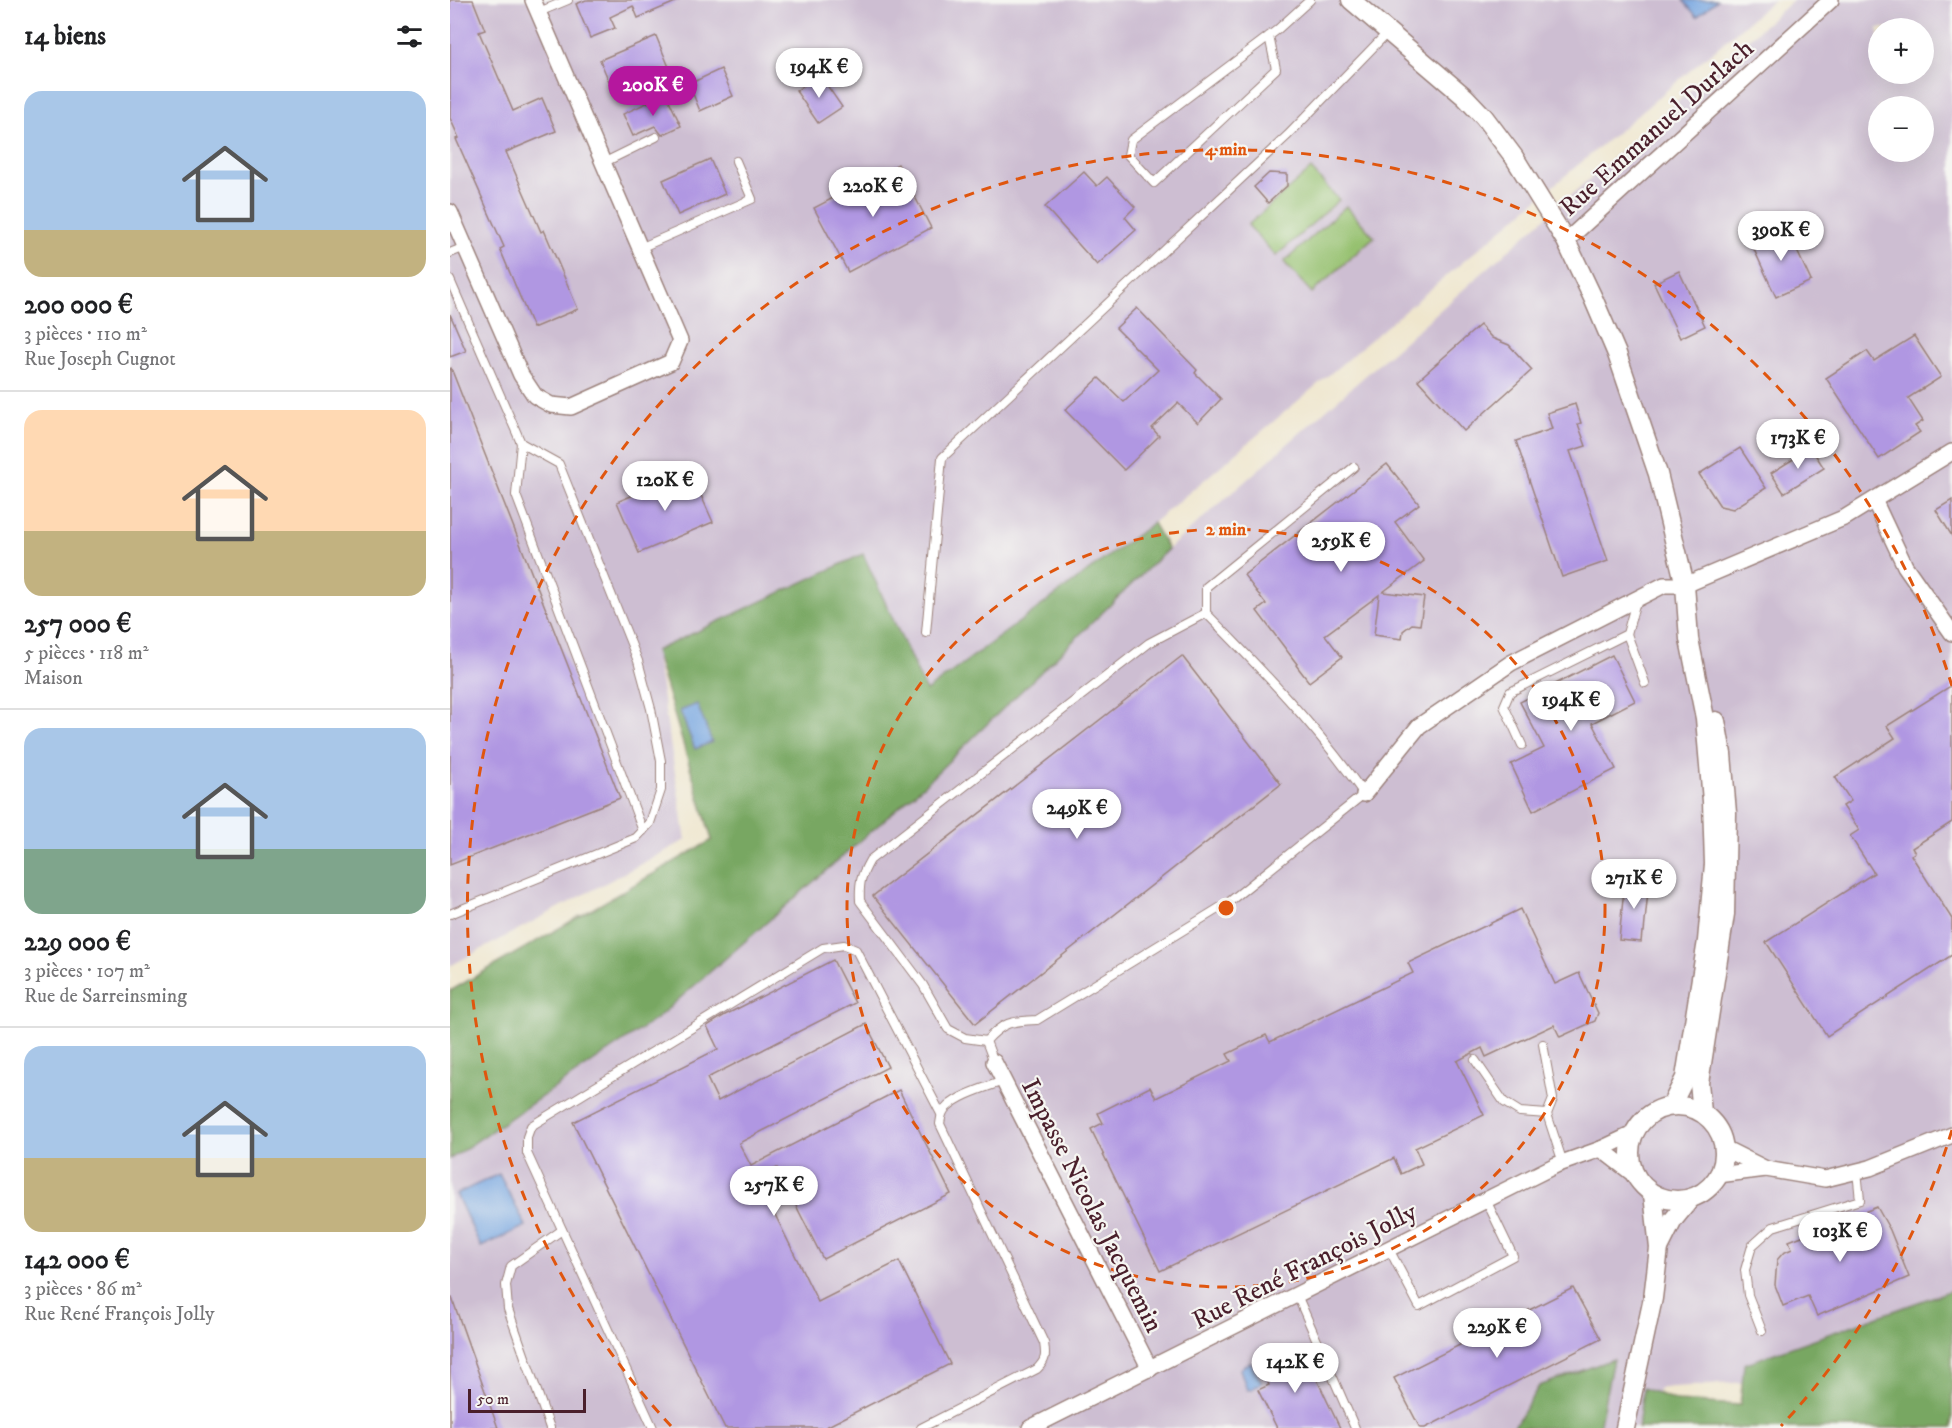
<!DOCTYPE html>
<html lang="fr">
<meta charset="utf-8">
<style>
:root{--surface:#fff;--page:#f6f6f6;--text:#202124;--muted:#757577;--line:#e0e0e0;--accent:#b5179e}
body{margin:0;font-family:"IM FELL DW Pica",serif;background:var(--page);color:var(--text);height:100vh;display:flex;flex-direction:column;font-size:22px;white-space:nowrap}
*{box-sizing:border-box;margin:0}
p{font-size:20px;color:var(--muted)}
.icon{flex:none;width:33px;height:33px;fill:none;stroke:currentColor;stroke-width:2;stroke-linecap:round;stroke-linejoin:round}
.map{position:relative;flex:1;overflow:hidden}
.panel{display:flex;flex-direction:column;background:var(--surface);width:450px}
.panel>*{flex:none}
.buttons{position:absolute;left:1418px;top:18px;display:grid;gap:12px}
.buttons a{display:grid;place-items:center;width:66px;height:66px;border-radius:50%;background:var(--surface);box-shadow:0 6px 24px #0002;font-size:30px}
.scale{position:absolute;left:18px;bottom:15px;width:118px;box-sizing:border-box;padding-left:6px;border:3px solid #4a1f2b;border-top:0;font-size:16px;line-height:21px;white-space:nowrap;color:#4a1f2b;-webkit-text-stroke:4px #f6f6f2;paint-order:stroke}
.price{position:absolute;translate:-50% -51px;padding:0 14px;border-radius:21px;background:#fff;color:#222;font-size:20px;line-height:39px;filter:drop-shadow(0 2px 3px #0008)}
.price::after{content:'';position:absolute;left:50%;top:36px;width:18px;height:14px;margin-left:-9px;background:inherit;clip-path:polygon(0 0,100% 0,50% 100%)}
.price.current{background:var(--accent);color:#fff}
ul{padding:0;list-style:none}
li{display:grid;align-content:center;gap:12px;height:318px;padding:0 24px}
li+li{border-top:2px solid var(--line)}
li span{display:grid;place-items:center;height:186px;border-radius:18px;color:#555}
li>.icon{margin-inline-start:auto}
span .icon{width:108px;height:108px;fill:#fffc;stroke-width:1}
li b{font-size:26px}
h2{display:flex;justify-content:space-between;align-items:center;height:72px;padding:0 24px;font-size:26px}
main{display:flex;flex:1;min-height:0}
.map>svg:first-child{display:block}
.industrial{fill:#cdbed2;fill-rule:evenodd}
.green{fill:#96c16f;stroke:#70704d;stroke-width:1.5}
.forest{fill:#78a762;stroke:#616346;stroke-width:1.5}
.water{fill:#77a6e0;stroke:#606286;stroke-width:1.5}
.building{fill:#b097e2}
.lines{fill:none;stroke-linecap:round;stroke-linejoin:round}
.service-casing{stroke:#9c827c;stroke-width:10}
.minor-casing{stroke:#9c827c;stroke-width:18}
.tertiary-casing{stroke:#9c827c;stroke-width:21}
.service{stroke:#fff;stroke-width:8}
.minor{stroke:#fff;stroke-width:15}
.tertiary{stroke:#fff;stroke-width:18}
.ring{fill:none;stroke:#e0560e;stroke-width:3;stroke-dasharray:10 8}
.labels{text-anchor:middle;stroke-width:4.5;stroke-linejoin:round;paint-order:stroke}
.street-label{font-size:26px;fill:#4a1f2b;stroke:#f6f6f2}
.centre{fill:#e0560e;stroke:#f6f6f2;stroke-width:3}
.ring-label{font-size:18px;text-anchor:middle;font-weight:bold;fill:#e0560e;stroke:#f6f6f2;stroke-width:4.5;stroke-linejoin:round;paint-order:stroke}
</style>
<main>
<section class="panel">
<h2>14 biens<svg class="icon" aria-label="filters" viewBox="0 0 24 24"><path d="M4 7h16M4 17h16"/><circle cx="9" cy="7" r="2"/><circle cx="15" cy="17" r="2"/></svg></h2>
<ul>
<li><span style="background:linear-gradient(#a9c7e8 75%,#c2b280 0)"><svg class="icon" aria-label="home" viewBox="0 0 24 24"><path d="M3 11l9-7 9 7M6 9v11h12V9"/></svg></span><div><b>200 000 €</b><p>3 pièces · 110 m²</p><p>Rue Joseph Cugnot</p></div></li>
<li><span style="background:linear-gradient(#ffd9b3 65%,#c2b280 0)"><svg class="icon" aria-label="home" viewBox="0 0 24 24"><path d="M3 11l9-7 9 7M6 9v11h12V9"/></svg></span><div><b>257 000 €</b><p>5 pièces · 118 m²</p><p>Maison</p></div></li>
<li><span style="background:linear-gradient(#a9c7e8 65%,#7fa58c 0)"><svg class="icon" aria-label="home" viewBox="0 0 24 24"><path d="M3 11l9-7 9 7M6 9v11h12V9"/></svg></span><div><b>229 000 €</b><p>3 pièces · 107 m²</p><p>Rue de Sarreinsming</p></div></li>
<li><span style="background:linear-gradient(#a9c7e8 60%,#c2b280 0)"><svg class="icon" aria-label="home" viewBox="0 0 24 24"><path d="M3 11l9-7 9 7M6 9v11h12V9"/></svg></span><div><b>142 000 €</b><p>3 pièces · 86 m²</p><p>Rue René François Jolly</p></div></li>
</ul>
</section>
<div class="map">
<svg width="1502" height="1428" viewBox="0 0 1502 1428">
<rect width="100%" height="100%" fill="#f6f6f2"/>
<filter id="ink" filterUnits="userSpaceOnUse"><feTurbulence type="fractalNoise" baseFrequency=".0167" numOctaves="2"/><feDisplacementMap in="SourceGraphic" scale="12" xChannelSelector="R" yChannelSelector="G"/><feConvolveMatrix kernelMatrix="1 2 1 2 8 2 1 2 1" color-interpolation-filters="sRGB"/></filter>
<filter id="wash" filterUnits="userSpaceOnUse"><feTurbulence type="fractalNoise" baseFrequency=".008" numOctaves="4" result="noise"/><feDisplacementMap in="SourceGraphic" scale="24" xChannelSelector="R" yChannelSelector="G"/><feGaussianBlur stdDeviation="1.35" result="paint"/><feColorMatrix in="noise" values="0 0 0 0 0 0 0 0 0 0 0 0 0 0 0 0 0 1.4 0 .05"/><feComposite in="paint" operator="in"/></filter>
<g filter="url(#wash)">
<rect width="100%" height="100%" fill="#efe6cd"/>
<g class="industrial">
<polygon points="0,0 1324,0 703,523 476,691 205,650 236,840 0,966"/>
<path d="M1343 0H1502V1305L1300 1382 1209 1388 1186 1428H1149L1163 1360 1089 1386 1063 1428H0V1155L472 787 718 549ZM1428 28H1473V74H1428ZM1428 106H1473V152H1428Z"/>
</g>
<g class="green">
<polygon points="861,169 889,200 826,256 798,225"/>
<polygon points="896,206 924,237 862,293 834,262"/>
</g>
<g class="forest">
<polygon points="703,523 718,549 472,787 206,1019 0,1159 0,991 262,840 205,651 413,554 476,691"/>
<polygon points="1502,1290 1502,1428 1188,1428 1193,1388 1228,1401 1290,1405 1294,1364"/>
<polygon points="1163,1359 1149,1428 1063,1428 1089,1386"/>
</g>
<g class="water">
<polygon points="1233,0 1267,0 1247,17"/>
<polygon points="247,704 262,742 245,749 230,711"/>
<polygon points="49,1174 76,1226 31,1247 6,1194"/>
<polygon points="798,1363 801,1363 812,1382 802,1389 797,1390 790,1369"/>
</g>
<g id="blocks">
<g class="building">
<polygon points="0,0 23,0 35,30 29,32 63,111 92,98 106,131 56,152 91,232 94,230 128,309 83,328 50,249 54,247 6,139 9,138 0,118"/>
<polygon points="136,0 230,0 188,18 183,6 160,17 165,28 140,38 126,4"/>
<polygon points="206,36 219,67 163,91 150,60"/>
<polygon points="271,69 283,96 250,111 239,84"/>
<polygon points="370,75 392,107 368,123 346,91"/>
<polygon points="216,94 231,126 212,135 205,126 183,136 173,114"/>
<polygon points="260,159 275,194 228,215 213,180"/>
<polygon points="448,164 481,228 398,272 364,208"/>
<polygon points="634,172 647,186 657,177 685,207 675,217 686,230 647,265 595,207"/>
<polygon points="819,173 837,174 837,186 818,203 804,187"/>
<polygon points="1336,227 1361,281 1326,297 1301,243"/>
<polygon points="1229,271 1255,326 1230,338 1204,283"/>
<polygon points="687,308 747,370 745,373 771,399 748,423 728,403 702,428 709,436 674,470 615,410 649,378 674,402 708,370 666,328"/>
<polygon points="0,314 16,351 0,357"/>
<polygon points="1030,325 1042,338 1059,345 1082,370 1014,431 968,380"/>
<polygon points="1464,336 1491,377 1458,398 1473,421 1465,426 1470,432 1429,459 1376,378 1417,351 1424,361"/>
<polygon points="1,368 170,798 0,865 0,369"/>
<polygon points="1125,404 1131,423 1128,424 1136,446 1120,451 1158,561 1112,577 1066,441 1102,429 1097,413"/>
<polygon points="1290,448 1316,488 1283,509 1270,506 1249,474"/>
<polygon points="1361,448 1374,468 1334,493 1321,473"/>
<polygon points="937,464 969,504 945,522 974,561 933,592 974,597 970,625 962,624 953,631 952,639 924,635 929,595 875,635 892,657 859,682 846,665 847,664 807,611 816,604 794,575"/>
<polygon points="240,471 263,522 189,553 167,502"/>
<polygon points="1502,500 1502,536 1486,510"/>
<polygon points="1162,655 1185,701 1142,723 1166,769 1083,811 1061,764 1094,748 1070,702"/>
<polygon points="732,656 831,784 525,1024 423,896"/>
<polygon points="1502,685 1502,822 1462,848 1465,853 1461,855 1502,919 1502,955 1377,1036 1316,942 1424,873 1400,836 1409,830 1393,806 1401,801 1385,777 1445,738 1437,726"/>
<polygon points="1175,878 1197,880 1196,891 1198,891 1194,932 1192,932 1191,942 1169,940"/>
<polygon points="1070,909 1105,984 1129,973 1148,1013 1145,1021 1110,1037 1104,1025 1036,1057 1032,1048 1007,1061 1034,1115 965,1148 972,1164 951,1174 944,1158 710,1271 641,1129 653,1123 648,1113 700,1087 706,1098 781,1061 777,1054 816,1035 820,1042 963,973 958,963"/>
<polygon points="383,960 405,1003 257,1078 268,1101 416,1024 438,1067 289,1143 301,1166 449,1090 501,1194 373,1259 327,1168 307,1178 368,1302 449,1261 500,1364 374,1428 275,1428 123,1122 268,1049 257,1026 275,1015"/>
<polygon points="1427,1207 1440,1230 1459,1277 1367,1316 1358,1296 1333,1306 1325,1285 1327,1260 1333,1253 1342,1249 1339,1241"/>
<polygon points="1123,1288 1151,1339 975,1428 970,1428 944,1378"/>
<polygon points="0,1298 2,1298 48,1428 0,1428"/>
<polygon points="841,1347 851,1369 860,1365 890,1428 827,1428 808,1390 819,1385 808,1363"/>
</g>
</g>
</g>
<g filter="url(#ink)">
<use href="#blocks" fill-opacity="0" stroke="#9c827c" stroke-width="1.5"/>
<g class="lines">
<g class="service-casing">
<g id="service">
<polyline points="89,12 118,0"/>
<polyline points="819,36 826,69 704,183 678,155 681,140 827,30 860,0"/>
<polyline points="153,163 206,137"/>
<polyline points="190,248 302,199 286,161"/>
<polyline points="0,253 15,247"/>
<polyline points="0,280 71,443 109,464 188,661 201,709 211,761 211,790 200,823 186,838 0,914"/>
<polyline points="71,443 66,495 193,831"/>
<polyline points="476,633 492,458 838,135 939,31"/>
<polyline points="1177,634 1195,683"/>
<polyline points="1072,745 1054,706 1060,692 1177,634 1186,601"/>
<path d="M536 1041 515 1038 498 1029 473 985 410 901C409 882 411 876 420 860L699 643 756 613"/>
<polyline points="1093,1044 1103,1099 1097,1114 1113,1163"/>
<polyline points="1025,1060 1054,1102 1070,1112 1097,1114"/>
<path d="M544 1062 536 1041C553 1022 561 1021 587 1020L779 902 914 794C868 728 812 670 756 613V587L904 467"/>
<polyline points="939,1249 969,1306 1063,1256 1036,1200"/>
<polyline points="847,1295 905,1428"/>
<polyline points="1312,1331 1298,1295 1295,1270 1302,1246 1323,1227 1410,1200 1407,1171"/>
<polyline points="100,1428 58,1309 56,1285 61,1266 112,1230"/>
<polyline points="203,1428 77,1153 77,1137 81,1126 373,948 394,945 406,950 491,1114"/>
<path d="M471 1428 587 1369C596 1360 596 1356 594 1343L490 1124C491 1118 491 1112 497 1107 511 1094 535 1088 553 1081"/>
</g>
</g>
<g class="minor-casing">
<g id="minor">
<polyline points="0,212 71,375 85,396 101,405 121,407 221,362 230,341 83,0"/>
<polyline points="1116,241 1381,0"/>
<polyline points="1424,500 1455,566 1502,633"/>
<polyline points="914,794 969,726 1061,663 1214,585 1235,585 1396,517 1502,452"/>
<polyline points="544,1062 700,1369"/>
<polyline points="1274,1148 1316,1169 1375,1179 1420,1168 1502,1135"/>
<polyline points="1151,1149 1186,1176"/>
<polyline points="1268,1175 1316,1169"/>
<polyline points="580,1428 1106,1165 1151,1149 1183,1134"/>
</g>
</g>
<g class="tertiary-casing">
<g id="tertiary">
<polyline points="901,0 1015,97 1034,117 1064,157 1116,241 1143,298 1167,354 1208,474 1235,585 1239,639 1255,718 1262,801 1264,864 1257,941 1235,1078 1221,1106"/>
<circle cx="1227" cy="1153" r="47"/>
<polyline points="1252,1112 1249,1083 1275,914 1277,813 1272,754 1266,721"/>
<polyline points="1210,1246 1223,1220 1241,1198"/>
<polyline points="1175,1428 1203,1298 1209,1248 1203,1194"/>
</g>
</g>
<use href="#service" class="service"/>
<use href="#minor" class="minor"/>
<use href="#tertiary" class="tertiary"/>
</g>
</g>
<g class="ring">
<circle cx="776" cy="908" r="379"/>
<path d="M1502 1130A759 759 0 0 1 1331 1426M221 1426A759 759 0 1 1 1502 686"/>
</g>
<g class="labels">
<g class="street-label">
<text transform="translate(1206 127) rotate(-42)" y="9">Rue Emmanuel Durlach</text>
<text transform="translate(643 1205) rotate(63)" y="9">Impasse Nicolas Jacquemin</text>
<text transform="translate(854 1265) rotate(-27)" y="9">Rue René François Jolly</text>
</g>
</g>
<circle cx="776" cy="908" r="9" class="centre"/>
<g class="ring-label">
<text x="776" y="155">4 min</text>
<text x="776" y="535">2 min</text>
</g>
</svg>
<div class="buttons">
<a>+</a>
<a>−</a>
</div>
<div class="scale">50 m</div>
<b class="price" style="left:369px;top:99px">194K €</b>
<b class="price current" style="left:203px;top:117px">200K €</b>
<b class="price" style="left:423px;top:218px">220K €</b>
<b class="price" style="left:1331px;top:262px">390K €</b>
<b class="price" style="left:1348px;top:470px">173K €</b>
<b class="price" style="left:215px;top:512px">120K €</b>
<b class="price" style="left:891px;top:573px">259K €</b>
<b class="price" style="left:1121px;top:732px">194K €</b>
<b class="price" style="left:627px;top:840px">249K €</b>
<b class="price" style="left:1184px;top:910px">271K €</b>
<b class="price" style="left:324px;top:1217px">257K €</b>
<b class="price" style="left:1390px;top:1263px">103K €</b>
<b class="price" style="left:1047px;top:1359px">229K €</b>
<b class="price" style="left:845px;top:1394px">142K €</b>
</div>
</main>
